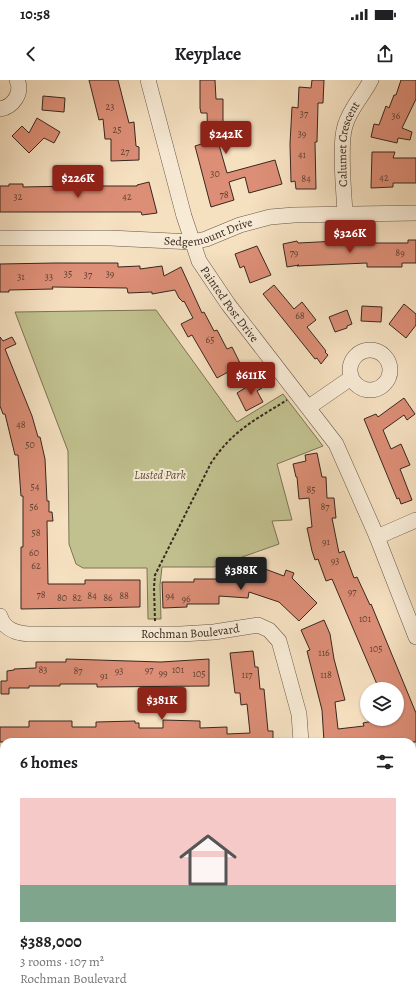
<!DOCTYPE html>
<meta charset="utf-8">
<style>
:root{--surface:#fff;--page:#f6f6f6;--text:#202124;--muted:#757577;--accent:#8f2418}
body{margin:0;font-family:Alegreya,serif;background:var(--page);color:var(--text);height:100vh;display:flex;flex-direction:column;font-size:15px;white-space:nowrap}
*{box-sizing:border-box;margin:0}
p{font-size:13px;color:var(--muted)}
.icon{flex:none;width:22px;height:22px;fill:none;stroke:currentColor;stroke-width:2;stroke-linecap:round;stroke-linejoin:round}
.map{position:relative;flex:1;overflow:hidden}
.drawer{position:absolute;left:0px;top:658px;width:416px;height:268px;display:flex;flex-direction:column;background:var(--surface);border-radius:12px 12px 0 0;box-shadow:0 1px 3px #0004}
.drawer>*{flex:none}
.tools{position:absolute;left:360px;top:602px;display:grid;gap:8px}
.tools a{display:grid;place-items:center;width:44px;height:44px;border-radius:50%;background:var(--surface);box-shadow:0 1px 3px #0004;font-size:20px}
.price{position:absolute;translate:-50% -34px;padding:0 9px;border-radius:4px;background:var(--accent);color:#fff;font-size:13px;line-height:26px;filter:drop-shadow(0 1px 2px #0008)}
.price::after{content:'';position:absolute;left:50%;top:24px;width:12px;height:9px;margin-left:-6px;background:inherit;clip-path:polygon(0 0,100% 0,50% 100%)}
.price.active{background:#222;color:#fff}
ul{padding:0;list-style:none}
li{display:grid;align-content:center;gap:8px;height:212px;padding:0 20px}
li span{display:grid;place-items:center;height:124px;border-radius:0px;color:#555}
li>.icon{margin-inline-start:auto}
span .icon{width:72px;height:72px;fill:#fffc;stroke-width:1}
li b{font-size:17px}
h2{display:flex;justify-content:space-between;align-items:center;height:48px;padding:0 20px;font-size:17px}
.status{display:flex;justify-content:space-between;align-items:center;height:28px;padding:0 20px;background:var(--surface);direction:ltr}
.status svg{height:11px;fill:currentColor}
header{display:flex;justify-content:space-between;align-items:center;height:52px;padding:0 20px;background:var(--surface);font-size:18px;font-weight:600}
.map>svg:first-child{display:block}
.green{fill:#c1c18f;stroke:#7c7456}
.building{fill:#dc8e76;stroke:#38271e}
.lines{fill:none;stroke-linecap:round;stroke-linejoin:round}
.minor-casing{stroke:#675546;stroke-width:16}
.path{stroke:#38271e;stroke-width:2;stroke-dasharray:3 2;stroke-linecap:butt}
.minor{stroke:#f8ebd6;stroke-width:15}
.labels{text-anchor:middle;stroke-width:4;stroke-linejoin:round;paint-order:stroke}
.number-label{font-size:10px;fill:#614134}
.street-label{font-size:12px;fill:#38271e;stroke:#f8ebd6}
.park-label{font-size:12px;font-style:italic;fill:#5a4e3a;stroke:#f8ebd6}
</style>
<div class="status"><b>10:58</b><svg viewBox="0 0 49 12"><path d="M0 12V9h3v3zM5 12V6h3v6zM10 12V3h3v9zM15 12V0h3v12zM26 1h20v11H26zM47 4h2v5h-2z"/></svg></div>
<header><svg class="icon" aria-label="back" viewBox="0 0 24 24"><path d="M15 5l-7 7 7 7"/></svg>Keyplace<svg class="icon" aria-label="share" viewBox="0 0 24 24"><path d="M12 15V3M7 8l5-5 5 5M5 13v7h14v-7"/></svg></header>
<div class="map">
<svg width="416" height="926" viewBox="0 0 416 926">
<rect width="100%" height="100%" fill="#f5e0c0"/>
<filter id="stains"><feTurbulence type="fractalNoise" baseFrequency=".005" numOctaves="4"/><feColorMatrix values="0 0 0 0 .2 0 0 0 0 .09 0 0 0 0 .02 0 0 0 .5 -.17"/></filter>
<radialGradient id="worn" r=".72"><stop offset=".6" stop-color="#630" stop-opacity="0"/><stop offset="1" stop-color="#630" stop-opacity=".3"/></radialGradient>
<polygon class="green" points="156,230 237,342 283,314 323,366 277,384 292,440 272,441 279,464 214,487 162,487 160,505 161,539 148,539 147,488 83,488 76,484 69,464 68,371 15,232"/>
<g class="building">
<polygon points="89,0 118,0 129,43 134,42 136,66 139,67 139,80 111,81 111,59 105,59 103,39 99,40"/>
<polygon points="200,0 215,0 216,19 223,19 223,44 229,44 229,54 227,54 227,57 217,58 227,93 275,80 282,104 249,113 245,97 229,102 234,120 211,127 195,66 208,62 207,33 201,33 200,28"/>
<polygon points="312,0 324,0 323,23 318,23 317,62 315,62 316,109 296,109 295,101 291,102 290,64 292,27 298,28 299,7 311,8"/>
<polygon points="401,0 416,0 416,19 402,48 412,52 410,60 398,58 397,63 371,57 374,44 379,45 386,26 389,28 394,15 396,15"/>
<polygon points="43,16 65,18 64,32 42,30"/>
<polygon points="37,38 60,52 54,63 44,58 29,73 12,56 22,46 29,53"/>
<polygon points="372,72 395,72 393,78 416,78 416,103 393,103 393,107 371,108"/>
<polygon points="149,102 157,133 142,135 141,132 0,132 0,106 9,106 9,104 23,104 23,107 75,106 75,103 90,104 90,106 137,106 137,105"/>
<polygon points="408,160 416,160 416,183 402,183 402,187 367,187 367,183 297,186 299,185 287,187 283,164 297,161 298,163 338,161 338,162 359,161 359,163 408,163"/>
<polygon points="257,166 271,195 250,203 244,186 240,188 235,174"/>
<polygon points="55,183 118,183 118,187 140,186 140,189 162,186 164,196 181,187 202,233 204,232 214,251 217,250 227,269 232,267 241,285 217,298 192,255 188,257 181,244 193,238 184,221 183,222 179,218 175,210 152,214 152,212 128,213 127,208 52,207 53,209 9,210 9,212 0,212 0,184"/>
<polygon points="274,205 294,229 302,222 316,240 307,247 326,271 325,272 328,275 321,284 317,278 315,279 263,214"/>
<polygon points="404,224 416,234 416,245 406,258 389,244"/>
<polygon points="362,226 382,227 381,242 361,241"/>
<polygon points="347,230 352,244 347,246 347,248 335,252 329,237"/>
<polygon points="0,257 3,261 12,257 16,264 5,269 32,336 38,357 40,357 45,379 47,421 49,421 49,432 52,432 53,441 47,441 48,504 85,504 85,500 140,500 140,527 21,529 21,467 23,467 23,416 21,416 18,375 15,375 5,334 3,334 0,326"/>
<polygon points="258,300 262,308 257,311 263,322 246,331 237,313"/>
<polygon points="404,318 415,334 407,340 404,335 383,350 391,369 401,364 410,385 400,389 412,420 401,424 399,418 397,419 364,339 376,334 378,337"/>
<polygon points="317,373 322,397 326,397 327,418 334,418 336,438 332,438 339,473 344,471 354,498 357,497 370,525 371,524 416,633 416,662 324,662 322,630 307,571 310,570 301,550 324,540 330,554 334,579 345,620 335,622 338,649 364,646 363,643 383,639 397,639 397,609 379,609 332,499 326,501 318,479 315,480 312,471 307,448 312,447 309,418 299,419 297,397 296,397 293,384 306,381 305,375"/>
<polygon points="251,487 265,489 284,496 286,490 294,493 292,498 317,523 299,541 279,522 249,512 248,518 219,516 219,524 187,524 187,527 163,528 162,502 194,502 194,499 233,499 233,492 249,493"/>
<polygon points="253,571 255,587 258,587 260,609 264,609 268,651 273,651 273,662 0,662 0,647 29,647 29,641 72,641 72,647 96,647 96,642 135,641 135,643 139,643 139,648 163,648 163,640 200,641 200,648 227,647 227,654 250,653 247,624 241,625 240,613 235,613 230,573"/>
<polygon points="66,579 161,582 209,579 209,606 97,607 97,604 60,604 60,606 29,606 29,608 9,608 9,614 1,614 1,601 7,601 7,591 14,590 14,589 36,588 36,582 66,582"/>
</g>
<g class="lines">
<g class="minor-casing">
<g id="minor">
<path id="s1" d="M148 0 184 136 199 181 228 224 336 364 377 457 416 557"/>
<path d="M0 29C13 27 23 13 17 0"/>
<path id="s2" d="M345 133C344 112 339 65 345 46 350 28 363 16 371 0"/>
<path id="s3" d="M0 158H110L193 162 206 159 240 145 270 137 294 135 416 133"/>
<circle cx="370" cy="290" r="20"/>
<polyline points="309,327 351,298"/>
<polyline points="377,457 416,440"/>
<path id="s4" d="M0 536C4 549 15 553 28 554H181L214 552 258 545 269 550 279 561 299 634 301 662"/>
<polyline points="412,690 416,689"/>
<polyline points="0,694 4,694"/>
<polyline points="412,828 416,828"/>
<polyline points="0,841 4,841"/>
<polyline points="321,922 321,926"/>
<polyline points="34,926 34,922"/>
</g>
</g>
<path class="path" d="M155 541 154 507 155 495 211 383C233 350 255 340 287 320"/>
<use href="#minor" class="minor"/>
</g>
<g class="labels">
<g class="number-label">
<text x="110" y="30">23</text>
<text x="304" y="37">37</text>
<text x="396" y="39">36</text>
<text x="117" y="53">25</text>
<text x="302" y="57">39</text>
<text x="125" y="75">27</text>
<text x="302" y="78">41</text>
<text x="215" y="97">30</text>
<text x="384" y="101">42</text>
<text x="306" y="102">84</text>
<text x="224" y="118">78</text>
<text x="18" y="120">32</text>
<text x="127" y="120">42</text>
<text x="294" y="176">79</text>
<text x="400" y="176">89</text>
<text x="68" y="197">35</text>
<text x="110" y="197">39</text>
<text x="88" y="198">37</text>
<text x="21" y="200">31</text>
<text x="49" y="200">33</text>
<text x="300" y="239">68</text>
<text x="210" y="263">65</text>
<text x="21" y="348">48</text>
<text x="30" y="368">50</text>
<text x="35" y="410">54</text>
<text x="311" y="413">85</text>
<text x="34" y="430">56</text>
<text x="325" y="430">87</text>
<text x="36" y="456">58</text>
<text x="326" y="465">91</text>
<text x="34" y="476">60</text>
<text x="335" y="484">93</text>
<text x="36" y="489">62</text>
<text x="352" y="515">97</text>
<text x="41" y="518">78</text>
<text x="92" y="519">84</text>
<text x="124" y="519">88</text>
<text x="170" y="519">94</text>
<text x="62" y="521">80</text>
<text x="77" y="521">82</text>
<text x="108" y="521">86</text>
<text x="186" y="522">96</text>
<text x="365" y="542">101</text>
<text x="376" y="572">105</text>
<text x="324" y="576">116</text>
<text x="43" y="593">83</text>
<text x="149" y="593">97</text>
<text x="178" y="593">101</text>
<text x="78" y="594">87</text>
<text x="119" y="594">93</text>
<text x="163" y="596">99</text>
<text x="199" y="597">105</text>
<text x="247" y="598">117</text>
<text x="326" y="598">118</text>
<text x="104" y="599">91</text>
</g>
<g class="street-label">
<text dy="4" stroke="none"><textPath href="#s2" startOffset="70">Calumet Crescent</textPath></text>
<text dy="4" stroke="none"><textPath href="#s3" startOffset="210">Sedgemount Drive</textPath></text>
<text dy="4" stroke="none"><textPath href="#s1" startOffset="241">Painted Post Drive</textPath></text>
<text dy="4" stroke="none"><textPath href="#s4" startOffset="198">Rochman Boulevard</textPath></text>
</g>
<g class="park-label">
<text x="160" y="399">Lusted Park</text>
</g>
</g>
<rect width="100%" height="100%" filter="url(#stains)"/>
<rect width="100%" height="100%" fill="url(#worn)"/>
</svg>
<div class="tools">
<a><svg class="icon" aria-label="layers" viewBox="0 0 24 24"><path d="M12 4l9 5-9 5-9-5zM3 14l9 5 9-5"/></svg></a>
</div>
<b class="price" style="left:226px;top:75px">$242K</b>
<b class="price" style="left:78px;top:119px">$226K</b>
<b class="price" style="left:350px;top:174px">$326K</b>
<b class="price" style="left:251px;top:316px">$611K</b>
<b class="price active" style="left:241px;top:511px">$388K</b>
<b class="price" style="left:162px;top:641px">$381K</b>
<section class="drawer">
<h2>6 homes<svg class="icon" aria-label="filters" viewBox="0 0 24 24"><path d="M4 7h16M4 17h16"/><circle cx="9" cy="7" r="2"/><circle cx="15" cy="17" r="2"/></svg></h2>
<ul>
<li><span style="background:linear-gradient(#f6c9c9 70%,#7fa58c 0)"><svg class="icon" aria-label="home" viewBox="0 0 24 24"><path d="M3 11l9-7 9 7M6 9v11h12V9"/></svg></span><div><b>$388,000</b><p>3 rooms · 107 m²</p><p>Rochman Boulevard</p></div></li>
</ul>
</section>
</div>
